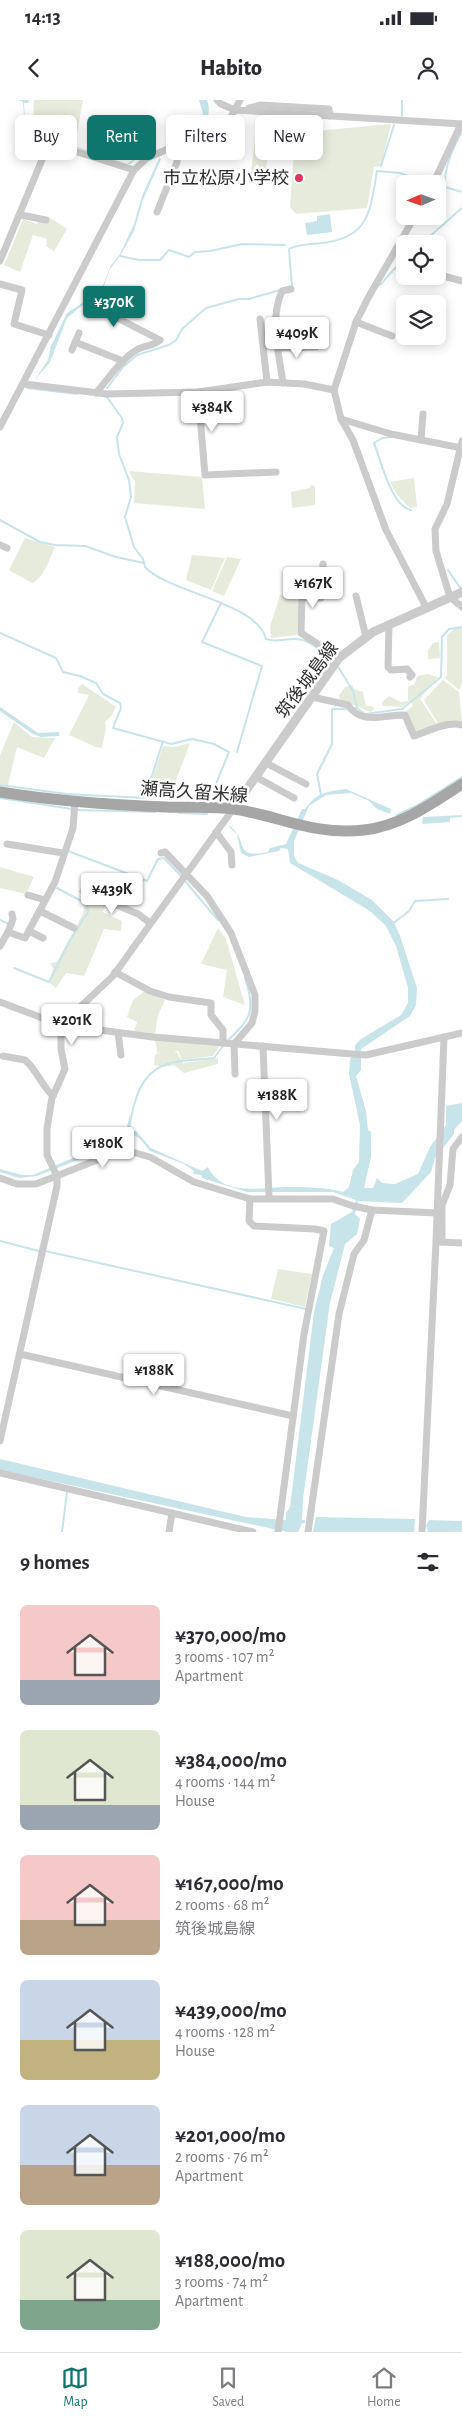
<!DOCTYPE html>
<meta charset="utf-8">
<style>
:root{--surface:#fff;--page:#f7f7f7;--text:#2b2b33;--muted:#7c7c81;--line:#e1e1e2;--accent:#0f766e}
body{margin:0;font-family:"Alegreya Sans","Noto Sans JP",sans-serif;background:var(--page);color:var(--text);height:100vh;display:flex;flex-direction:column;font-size:19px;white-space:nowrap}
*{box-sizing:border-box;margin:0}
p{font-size:16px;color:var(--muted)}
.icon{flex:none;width:28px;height:28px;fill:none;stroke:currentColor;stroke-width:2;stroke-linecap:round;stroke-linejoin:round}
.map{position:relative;height:1432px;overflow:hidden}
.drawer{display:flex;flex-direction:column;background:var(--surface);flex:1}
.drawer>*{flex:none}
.hud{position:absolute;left:15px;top:15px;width:432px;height:45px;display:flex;gap:10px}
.needle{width:32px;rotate:268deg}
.buttons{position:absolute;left:396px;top:75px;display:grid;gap:10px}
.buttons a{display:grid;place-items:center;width:50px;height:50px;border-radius:8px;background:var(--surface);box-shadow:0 2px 12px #0003;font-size:25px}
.price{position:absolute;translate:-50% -42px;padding:0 11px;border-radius:5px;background:#fff;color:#222;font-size:16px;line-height:32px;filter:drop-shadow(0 1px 2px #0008)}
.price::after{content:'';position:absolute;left:50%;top:30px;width:15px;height:11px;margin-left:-8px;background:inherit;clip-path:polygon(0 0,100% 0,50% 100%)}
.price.selected{background:var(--accent);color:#fff}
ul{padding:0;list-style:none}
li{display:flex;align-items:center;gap:15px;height:125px;padding:0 20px}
li span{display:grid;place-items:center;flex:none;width:140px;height:100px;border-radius:8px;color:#555}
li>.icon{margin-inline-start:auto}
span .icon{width:60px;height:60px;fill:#fffc;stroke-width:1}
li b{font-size:21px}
h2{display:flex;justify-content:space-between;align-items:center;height:60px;padding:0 20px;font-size:21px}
.chip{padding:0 18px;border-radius:8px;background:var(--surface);box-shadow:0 2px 12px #0003;font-size:18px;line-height:45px}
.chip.selected{background:var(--accent);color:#fff}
.status{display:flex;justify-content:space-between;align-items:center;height:35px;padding:0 25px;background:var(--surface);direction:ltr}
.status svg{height:14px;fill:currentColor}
header{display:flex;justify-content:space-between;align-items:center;height:65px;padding:0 20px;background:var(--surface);font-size:22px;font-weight:800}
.tabs{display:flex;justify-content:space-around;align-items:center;height:70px;border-top:1px solid var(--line);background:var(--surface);font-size:14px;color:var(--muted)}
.tabs a{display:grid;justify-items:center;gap:2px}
.tabs .selected{color:var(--accent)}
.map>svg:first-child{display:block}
.green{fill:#e7ebdc}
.water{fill:#c8e4eb}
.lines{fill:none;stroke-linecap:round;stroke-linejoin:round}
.stream{stroke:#c8e4eb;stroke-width:2}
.minor{stroke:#cbcbcb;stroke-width:7}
.tertiary{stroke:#cbcbcb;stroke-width:9}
.primary{stroke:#a6a6a6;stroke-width:11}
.poi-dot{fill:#e13461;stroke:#fff;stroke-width:2}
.labels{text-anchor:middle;stroke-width:5;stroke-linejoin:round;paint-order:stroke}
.poi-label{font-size:18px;fill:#2e2e2e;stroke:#fff;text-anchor:end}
.street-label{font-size:18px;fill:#2e2e2e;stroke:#fff}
</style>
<div class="status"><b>14:13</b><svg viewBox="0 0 49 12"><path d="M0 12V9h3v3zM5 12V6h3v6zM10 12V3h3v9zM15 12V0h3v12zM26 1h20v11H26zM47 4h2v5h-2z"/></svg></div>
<header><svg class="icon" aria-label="back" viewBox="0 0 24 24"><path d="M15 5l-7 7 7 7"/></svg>Habito<svg class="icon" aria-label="person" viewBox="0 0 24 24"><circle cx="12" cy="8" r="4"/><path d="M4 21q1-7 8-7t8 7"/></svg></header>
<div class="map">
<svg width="462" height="1432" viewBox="0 0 462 1432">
<rect width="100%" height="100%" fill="#fff"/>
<g class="green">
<polygon points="34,0 83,0 75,44 33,26"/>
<polygon points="391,24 381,66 374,67 367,108 296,114 290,107 295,39 297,36 326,30"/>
<polygon points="263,38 263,42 269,42 266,69 258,70 259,65 256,65 254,73 251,71 255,39"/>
<polygon points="50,118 67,129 54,151 46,146 47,139 33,135 20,172 4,165 23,119 37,124 39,119 47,122"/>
<polygon points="129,371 202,377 205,409 134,403 135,382"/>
<polygon points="414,378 417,407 410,408 397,395 390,382"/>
<polygon points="311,385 315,386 315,405 292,408 291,392 309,388"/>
<path d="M25 438 55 447C50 457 44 478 32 483L9 470Z"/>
<polygon points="192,455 225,458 211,490 186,480"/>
<polygon points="227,457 241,459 224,496 212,491"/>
<polygon points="280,495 299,500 297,535 271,538 270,527"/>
<polygon points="456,528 462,528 462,584 459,590 445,578 447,575 447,535"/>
<polygon points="439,542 440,558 428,559 428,550 433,543"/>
<polygon points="428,574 438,577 420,599 438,626 415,634 406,611 413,606 410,601 402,607 383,606 382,602 389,596 400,602 408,601 408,587 415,584 417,576"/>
<polygon points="443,580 459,592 462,623 439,625 424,600"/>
<polygon points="82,584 116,607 112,615 105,622 106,628 102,648 96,647 69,635 89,595 78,593 78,588"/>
<polygon points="352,585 354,589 363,592 366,606 373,606 374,610 370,612 340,599 339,596 345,587"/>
<polygon points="14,622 32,637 55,638 44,658 17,647 8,685 0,684 0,655"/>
<polygon points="190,643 172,691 148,692 163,646 175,647"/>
<polygon points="0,767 34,777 26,794 0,788"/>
<polygon points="85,794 106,802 103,812 122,821 121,831 104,829 84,876 66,873 56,888 50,883 53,868 50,863 57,862 83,814 84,807 80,796"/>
<polygon points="218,828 226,839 245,905 223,897 227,870 201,864"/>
<polygon points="145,891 165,900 158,915 155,934 134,931 137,922 127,917 133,900"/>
<polygon points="154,940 221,944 213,956 182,960 178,951 173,951 177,952 183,963 218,958 218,964 184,973 174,965 164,967 154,965 155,955 161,952 157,953 156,943"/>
<polygon points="278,1169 312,1174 305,1207 271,1199"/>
</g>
<g class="water">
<polygon points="18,0 29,0 28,3 24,3 25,25 31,31 127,64 149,47 149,49 130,64 126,64 39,35 25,29 23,2"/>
<path d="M199 0H207C211 9 207 24 203 32L187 36H177V25L182 19 196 18 203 14Z"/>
<polygon points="159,58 161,59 143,100 134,131 120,156 110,169 101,194 97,198 84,204 67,218 50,262 34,281 48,260 51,246 67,213 101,191 110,167 120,154 134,124 142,96"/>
<polygon points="330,114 332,132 307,135 305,123 317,121 317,116"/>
<polygon points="0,607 38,633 59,632 59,636 41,637 33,634 0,611"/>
<path d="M346 689 391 709 390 714 377 709 369 701 351 693 326 695 309 706 294 741V756L298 763 338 780 372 800 394 822 400 836 417 888 416 905 410 916 361 949V970L356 976 366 1011 368 1030 371 1032V1057L364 1088H373L377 1078 382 1083 395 1084 418 1074 430 1047 446 1025V1006L462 1003V1021L454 1030V1034L435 1058 431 1072 402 1103 358 1101 355 1114 360 1119 357 1134 345 1144 330 1203 303 1399 302 1420H305V1423H302L298 1432H287L0 1370V1359L246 1417 286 1420V1413L290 1407 314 1212 323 1175 334 1148 329 1146 331 1124 352 1112 356 1100 333 1092H247L202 1078V1075L193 1074 194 1071 184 1064 150 1051 140 1039 134 1035 119 1037 103 1050 37 1076 19 1078 0 1072V1069L22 1075H33L99 1047 101 1044 126 1031 130 1014V1031H136L151 1048 202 1071 208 1067C222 1096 258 1088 284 1087 303 1087 325 1087 343 1092L349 1087 353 1070 359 1062 360 1025 349 974 350 960 355 951V945L361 939 401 915 408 903V888L396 846 386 826 370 811 290 763 288 749 281 748 279 751 249 757 241 753 237 734 229 727 230 726C250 742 232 759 268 752L270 748 286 744 302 709H305C317 692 326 692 346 689Z"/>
<polygon points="462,715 462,717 450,718 450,722 422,724 423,717"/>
<polygon points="316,1417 415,1419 414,1432 313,1432"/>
<polygon points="429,1420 462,1421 462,1432 428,1432 426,1426"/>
</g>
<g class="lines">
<g class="stream">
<polyline points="402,16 402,0"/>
<path d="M462 31C453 49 444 66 445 87L462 92"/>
<polyline points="381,66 394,25"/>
<polyline points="421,144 462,108"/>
<polyline points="120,156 139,160 160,160 169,150 189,157 195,152 210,151 242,144 285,145"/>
<polyline points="380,185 405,157"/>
<path d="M292 186 289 149C298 144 312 144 323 143 370 137 370 111 377 71L400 73 429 83"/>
<polyline points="27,288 77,294"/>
<polyline points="107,288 123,267 137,255 169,245 176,240 182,229 206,208 239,199 249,199 280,190"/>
<path d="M106 296 122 318 123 323 117 337 119 354 129 380 131 397 125 417 134 447 143 459 145 467C169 493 257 502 266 539 277 543 286 538 297 539 311 540 324 553 334 562"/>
<path d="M392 337 382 338 374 343C381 360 391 406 411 410"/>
<polyline points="0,420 40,442 55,445 85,446 116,457 144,463"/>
<polyline points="448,470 461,489"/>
<polyline points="221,503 202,542 262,566 237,652"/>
<polyline points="0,533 56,558 63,572 80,576 96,583 103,594 120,603 121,608 113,628 171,644 192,639 214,644 229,652 209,701"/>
<polyline points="337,565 353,591 357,608 354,608"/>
<polyline points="357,608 365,614 402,609 441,577 442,537 449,529 462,527"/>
<polyline points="0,685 67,694 145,698 163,641"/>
<polyline points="321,695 317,674 332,644 332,609 347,609"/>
<polyline points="0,698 72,709"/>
<polyline points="77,710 155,712"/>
<polyline points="179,713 207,714"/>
<polyline points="397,715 416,706 462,677"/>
<polyline points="68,751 147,781 158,759 164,758 181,776"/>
<polyline points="184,780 218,820"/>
<polyline points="0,820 9,824"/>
<polyline points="395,822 409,811 415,801 448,799"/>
<polyline points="14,868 49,882 70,840 88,812 87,804 57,788"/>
<path d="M227 941C251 919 256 911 245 878"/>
<path d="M130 1028C130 1015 134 1005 138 993 153 957 180 962 214 958L224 945"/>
<polyline points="0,1141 39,1151"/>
<polyline points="45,1151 306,1209"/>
<polyline points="62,1432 67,1392"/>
</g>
<g class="minor">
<polyline points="217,0 221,4 235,10 462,24"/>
<polyline points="249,8 261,5 329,9 330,16"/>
<polyline points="224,30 230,45"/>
<polyline points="433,84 461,24"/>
<polyline points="157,112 177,62 178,47"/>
<polyline points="21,115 46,120"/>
<polyline points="415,116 368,198 356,222 334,290 341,319 353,340 386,430 426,507"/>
<polyline points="0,161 49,43 134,70"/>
<polyline points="440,175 462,181"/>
<polyline points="0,184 22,190 14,224 49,235"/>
<polyline points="260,219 267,282"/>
<polyline points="356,222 392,236"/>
<polyline points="75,242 123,261"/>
<polyline points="278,248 316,247"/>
<polyline points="72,250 79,233"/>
<path d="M283 283C279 253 269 220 282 191L291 189"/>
<polyline points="24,284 107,294 198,292 267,282 304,284 334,290"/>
<polyline points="198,292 205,375 276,372"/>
<path d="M96 293C109 278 121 259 138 249 146 245 154 246 160 240L98 208"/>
<polyline points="341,319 391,334 462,348"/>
<polyline points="0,327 134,70 147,58 168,49 213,38 224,30 240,0"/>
<polyline points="421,340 423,314"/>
<polyline points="462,341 447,404 435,429 436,451 450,497 462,507"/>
<polyline points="0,445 7,448"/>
<polyline points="323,464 321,498 302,497 301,533 339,558"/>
<polyline points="356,496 366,537"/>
<polyline points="389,524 388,567 391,570 407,569 412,575 410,577"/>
<path d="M312 597 348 605C361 626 386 614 405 615L414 636C428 631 447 621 462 625"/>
<polyline points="266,663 306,684"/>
<polyline points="256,677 294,698"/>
<polyline points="216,732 231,752 232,765"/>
<polyline points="7,744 63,753"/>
<polyline points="161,753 165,752 207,796 231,833 255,895 255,911 252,923 234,944 235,974"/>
<polyline points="83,791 138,814 150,823"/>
<polyline points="28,795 45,800"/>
<polyline points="40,811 74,828"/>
<polyline points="29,831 43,838"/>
<polyline points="8,832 13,819 12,814"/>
<polyline points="0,846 8,832 25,838 55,782 73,728 75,702"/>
<polyline points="115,872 150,891 169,897 211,903 211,915 223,930 223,943"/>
<polyline points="0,902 61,925 153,937 352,954 366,955 462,933"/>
<polyline points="118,933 121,955"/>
<polyline points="263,946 269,1097"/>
<path d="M3 956 25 960C37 970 41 985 53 996"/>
<polyline points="0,1078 17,1084 36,1084 115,1053 132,1052 150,1057 194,1082 250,1099 333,1099 353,1106 372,1110 437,1113"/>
<polyline points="250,1099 249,1121 254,1126 315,1129 324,1131 304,1234 278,1432"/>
<polyline points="439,1142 462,1143"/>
<polyline points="442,1142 442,1105 450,1085 453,1049 462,1037"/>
<polyline points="20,1254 293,1316"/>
<polyline points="0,1341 57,1086 57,1076 47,1055 47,1028 52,998 65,969 61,949 61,925 113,876 233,709"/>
<polyline points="0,1373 253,1432"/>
<polyline points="169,1432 172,1413"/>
<polyline points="308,1432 339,1214 354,1154 364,1140 372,1110"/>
<polyline points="422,1432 436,1142 444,937"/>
</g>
<polyline class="tertiary" points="233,709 339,558 373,532 462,492"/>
<path class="primary" d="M0 692C55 701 110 705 166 707 188 708 212 706 234 709 280 716 315 736 364 730 401 726 431 704 462 684"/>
</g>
<circle class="poi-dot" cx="299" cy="78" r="5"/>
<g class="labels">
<g class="poi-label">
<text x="289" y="84">市立松原小学校</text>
</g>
<g class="street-label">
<text transform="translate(307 580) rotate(-53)" y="6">筑後城島線</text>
<text transform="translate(194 692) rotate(4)" y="6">瀬高久留米線</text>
</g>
</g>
</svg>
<div class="buttons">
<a><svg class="needle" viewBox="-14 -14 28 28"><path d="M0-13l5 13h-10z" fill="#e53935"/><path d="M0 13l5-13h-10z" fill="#7c7c81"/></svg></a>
<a><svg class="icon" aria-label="locate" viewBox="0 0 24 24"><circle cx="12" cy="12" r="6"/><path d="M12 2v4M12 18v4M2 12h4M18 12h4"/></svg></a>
<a><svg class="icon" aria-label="layers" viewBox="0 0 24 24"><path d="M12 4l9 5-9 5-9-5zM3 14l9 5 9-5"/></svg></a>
</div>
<b class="price selected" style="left:114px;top:228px">¥370K</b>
<b class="price" style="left:297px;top:259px">¥409K</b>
<b class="price" style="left:212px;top:333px">¥384K</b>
<b class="price" style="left:313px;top:509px">¥167K</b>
<b class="price" style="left:112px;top:815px">¥439K</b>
<b class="price" style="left:72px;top:946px">¥201K</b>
<b class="price" style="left:277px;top:1021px">¥188K</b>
<b class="price" style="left:103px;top:1069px">¥180K</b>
<b class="price" style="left:154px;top:1296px">¥188K</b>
<div class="hud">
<a class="chip">Buy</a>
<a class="chip selected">Rent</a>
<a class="chip">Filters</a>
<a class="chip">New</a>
</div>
</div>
<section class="drawer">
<h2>9 homes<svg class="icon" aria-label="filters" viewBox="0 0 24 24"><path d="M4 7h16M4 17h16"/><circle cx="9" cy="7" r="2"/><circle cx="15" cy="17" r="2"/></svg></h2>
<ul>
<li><span style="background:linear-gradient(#f6c9c9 75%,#9aa5b1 0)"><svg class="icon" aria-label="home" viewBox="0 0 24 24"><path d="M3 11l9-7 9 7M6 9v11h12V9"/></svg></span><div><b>¥370,000/mo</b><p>3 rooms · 107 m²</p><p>Apartment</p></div></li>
<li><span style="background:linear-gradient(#dfe7d0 75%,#9aa5b1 0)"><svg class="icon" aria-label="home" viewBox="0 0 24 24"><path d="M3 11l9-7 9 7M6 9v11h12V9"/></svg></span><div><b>¥384,000/mo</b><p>4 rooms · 144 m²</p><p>House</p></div></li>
<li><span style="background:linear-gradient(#f6c9c9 65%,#b9a48a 0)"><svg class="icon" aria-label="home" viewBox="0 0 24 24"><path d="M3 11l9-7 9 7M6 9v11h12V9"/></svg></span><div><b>¥167,000/mo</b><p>2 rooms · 68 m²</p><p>筑後城島線</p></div></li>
<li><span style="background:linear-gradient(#c9d6e8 60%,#c2b280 0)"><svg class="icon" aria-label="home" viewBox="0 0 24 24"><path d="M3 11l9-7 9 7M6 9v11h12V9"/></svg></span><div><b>¥439,000/mo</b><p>4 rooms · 128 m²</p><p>House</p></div></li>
<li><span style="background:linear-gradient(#c9d6e8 60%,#b9a48a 0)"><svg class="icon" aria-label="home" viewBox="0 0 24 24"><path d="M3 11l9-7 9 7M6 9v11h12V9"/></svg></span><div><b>¥201,000/mo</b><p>2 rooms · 76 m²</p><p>Apartment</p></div></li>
<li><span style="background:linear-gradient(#dfe7d0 70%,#7fa58c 0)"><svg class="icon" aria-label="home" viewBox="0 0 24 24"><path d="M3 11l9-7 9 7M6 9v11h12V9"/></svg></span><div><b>¥188,000/mo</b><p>3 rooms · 74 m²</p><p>Apartment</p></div></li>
</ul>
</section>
<nav class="tabs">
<a class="selected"><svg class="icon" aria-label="map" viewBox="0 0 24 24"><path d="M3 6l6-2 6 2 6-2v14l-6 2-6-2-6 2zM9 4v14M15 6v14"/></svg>Map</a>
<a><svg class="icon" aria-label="saved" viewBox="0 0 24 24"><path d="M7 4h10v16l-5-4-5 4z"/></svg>Saved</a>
<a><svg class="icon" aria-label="home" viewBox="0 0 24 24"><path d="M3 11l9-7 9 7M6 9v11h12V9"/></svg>Home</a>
</nav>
